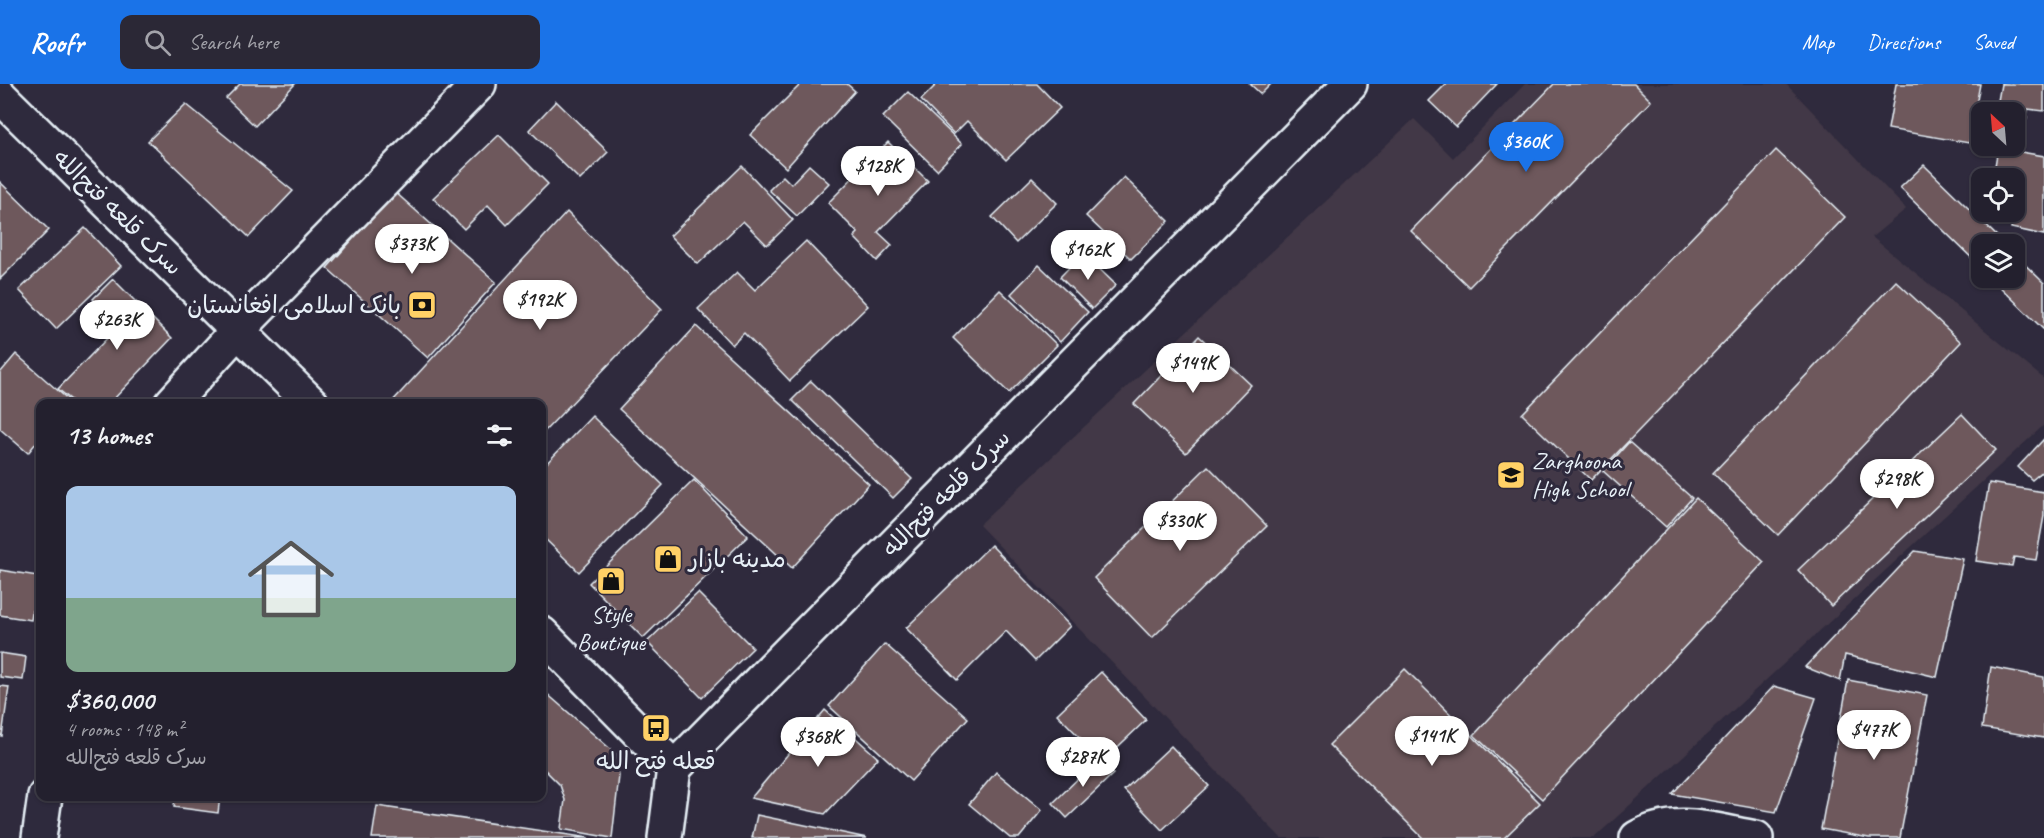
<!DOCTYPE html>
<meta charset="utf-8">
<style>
:root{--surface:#23202e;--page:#2b2836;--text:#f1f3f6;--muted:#a3a3aa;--line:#403e4a;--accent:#1a73e8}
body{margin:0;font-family:Caveat,"Playpen Sans Arabic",sans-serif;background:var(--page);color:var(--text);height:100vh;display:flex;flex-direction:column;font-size:22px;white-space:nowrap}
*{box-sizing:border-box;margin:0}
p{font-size:20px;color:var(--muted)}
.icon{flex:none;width:33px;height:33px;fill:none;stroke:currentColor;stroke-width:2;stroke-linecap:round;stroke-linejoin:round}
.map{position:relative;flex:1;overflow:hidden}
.side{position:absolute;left:36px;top:315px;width:510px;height:402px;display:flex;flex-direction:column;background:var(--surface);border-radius:12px;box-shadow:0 2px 4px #0004,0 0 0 2px var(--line)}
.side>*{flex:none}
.needle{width:39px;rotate:334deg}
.tools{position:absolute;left:1971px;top:18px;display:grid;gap:12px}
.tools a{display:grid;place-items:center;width:54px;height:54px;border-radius:12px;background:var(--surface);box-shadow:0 2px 4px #0004,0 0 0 2px var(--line);font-size:30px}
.price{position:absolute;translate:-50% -51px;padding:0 14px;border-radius:21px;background:#fff;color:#222;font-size:20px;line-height:39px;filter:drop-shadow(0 2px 3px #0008)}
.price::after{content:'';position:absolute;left:50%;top:36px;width:18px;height:14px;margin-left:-9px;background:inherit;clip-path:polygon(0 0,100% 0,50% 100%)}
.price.active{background:var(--accent);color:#fff}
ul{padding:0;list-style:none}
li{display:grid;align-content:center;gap:12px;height:318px;padding:0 30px}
li span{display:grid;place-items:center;height:186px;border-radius:12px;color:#555}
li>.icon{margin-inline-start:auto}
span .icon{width:108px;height:108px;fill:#fffc;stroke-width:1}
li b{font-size:26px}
h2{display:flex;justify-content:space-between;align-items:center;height:72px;padding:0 30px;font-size:26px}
header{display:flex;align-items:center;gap:36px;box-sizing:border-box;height:84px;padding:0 30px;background:var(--accent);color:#fff}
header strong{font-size:28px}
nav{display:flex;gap:33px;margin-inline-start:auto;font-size:21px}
.search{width:420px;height:54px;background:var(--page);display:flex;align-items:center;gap:15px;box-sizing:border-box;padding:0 21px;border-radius:12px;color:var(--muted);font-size:22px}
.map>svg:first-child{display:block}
.built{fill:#423846}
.building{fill:#6e595c;stroke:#e8f1f8;stroke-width:1.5}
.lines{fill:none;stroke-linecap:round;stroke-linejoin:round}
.minor-casing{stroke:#e8f1f8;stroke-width:38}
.secondary-casing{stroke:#e8f1f8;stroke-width:38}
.minor{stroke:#2f2a3d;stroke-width:33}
.secondary{stroke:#2f2a3d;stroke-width:33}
.labels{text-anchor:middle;stroke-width:6;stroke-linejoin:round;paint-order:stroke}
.street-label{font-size:24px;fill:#e8f1f8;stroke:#2f2a3d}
.poi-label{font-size:24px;fill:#e8f1f8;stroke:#2f2a3d;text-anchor:start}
</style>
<header>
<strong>Roofr</strong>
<div class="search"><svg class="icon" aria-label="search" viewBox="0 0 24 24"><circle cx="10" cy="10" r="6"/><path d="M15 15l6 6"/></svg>Search here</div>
<nav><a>Map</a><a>Directions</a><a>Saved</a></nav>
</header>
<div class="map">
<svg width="2044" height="754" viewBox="0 0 2044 754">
<rect width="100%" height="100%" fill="#2f2a3d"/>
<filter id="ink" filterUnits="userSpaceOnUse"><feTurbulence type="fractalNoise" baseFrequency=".0167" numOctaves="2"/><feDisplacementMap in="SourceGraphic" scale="12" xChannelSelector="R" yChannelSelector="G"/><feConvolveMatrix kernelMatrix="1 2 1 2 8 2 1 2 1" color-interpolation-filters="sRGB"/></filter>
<g filter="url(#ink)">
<polygon class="built" points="1525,0 1786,0 1906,125 1872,153 2044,295 2044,341 1594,754 1281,754 979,441 1414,35 1453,74"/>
<g class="building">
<polygon points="240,0 295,0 255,42 226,14"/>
<polygon points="801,0 847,0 855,7 786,84 750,51"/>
<polygon points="937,0 1037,0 1060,24 1006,76 967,37 954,50 921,16"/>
<polygon points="1250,0 1271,0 1261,10"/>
<polygon points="1446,0 1497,0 1456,43 1429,17"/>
<polygon points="1554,0 1634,0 1651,17 1469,203 1411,147"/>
<polygon points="1896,0 1980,0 1969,59 1888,45"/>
<polygon points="2001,0 2044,0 2044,27 2028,25 2025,46 2014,44 2014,28 1996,28"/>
<polygon points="908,8 962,60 937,86 883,33"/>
<polygon points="556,17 608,68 580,96 529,46"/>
<polygon points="186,20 293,107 249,153 148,57"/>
<polygon points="499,51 548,100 507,141 488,121 464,145 433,114"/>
<polygon points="888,58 928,97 878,148 892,161 877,177 854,153 858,149 828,119"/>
<polygon points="1998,64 2044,72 2044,151 2011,144 2014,128 2011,128 2014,128 2014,94 1993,94"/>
<polygon points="1776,66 1845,133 1591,396 1522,330"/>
<polygon points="809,81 829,99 797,132 769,106 783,92 791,100"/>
<polygon points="1924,81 2005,160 1982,160 1982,184 1900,104"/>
<polygon points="742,82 793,136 767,161 743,137 698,180 670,152"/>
<polygon points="1124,93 1169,137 1131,175 1086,132"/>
<polygon points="1032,94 1057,119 1016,159 992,133"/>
<polygon points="0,98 49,146 0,195"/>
<polygon points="395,108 496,198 428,274 327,184"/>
<polygon points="567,128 662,225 542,350 542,320 390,320"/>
<polygon points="85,144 121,182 56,245 19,206"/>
<polygon points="806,157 868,222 790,297 744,249 732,261 698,225 737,188 755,206"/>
<polygon points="1083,169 1116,201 1092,225 1060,193"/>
<polygon points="2014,170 2044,199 2044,246 1991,194 2014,194"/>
<polygon points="1039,181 1088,228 1060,258 1011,210"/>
<polygon points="113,195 172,254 109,320 76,320 58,305 120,241 93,215"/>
<polygon points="1896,197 1961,258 1778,451 1713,389"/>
<polygon points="1000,206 1057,261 1009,309 953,254"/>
<polygon points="696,242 869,400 792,484 619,325"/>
<polygon points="1199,252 1251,301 1186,369 1134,320"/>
<polygon points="16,270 71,318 40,320 40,354 28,369 0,345 0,289"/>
<polygon points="811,297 912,395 893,414 792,316"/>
<polygon points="1962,330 1996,366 1831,522 1798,486"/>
<polygon points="592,332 663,401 579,488 542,452 542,384"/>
<polygon points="2044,355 2044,386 2032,396 2018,383"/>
<polygon points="1629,358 1692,414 1666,443 1603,387"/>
<polygon points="1208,382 1267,442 1152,554 1094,494"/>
<polygon points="694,396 748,452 643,554 589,499"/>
<polygon points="1989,399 2044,408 2044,432 2036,476 2014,473 2012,482 1976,477"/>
<polygon points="1696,414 1764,478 1542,715 1474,651"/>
<polygon points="991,461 1070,542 1035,577 1006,547 957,596 906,544"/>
<polygon points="1915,467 1963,475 1937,593 1845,571 1840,597 1805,583"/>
<polygon points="0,486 38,492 31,536 0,531"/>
<polygon points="698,509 753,564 702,614 647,558"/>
<polygon points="885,560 968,634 911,697 829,622"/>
<polygon points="0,569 26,573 23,596 0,593"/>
<polygon points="1991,583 2044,593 2044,654 1982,644"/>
<polygon points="1405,585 1540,719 1504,754 1423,754 1329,661"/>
<polygon points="1101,588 1146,636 1103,677 1057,630"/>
<polygon points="1848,596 1927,611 1900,754 1869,754 1821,745"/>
<polygon points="0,602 9,603 2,652 0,651"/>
<polygon points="1774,602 1816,614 1776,728 1672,710"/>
<polygon points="545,608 616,670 619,692 612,754 561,745 565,716 560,701 542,683 542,611"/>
<polygon points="825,626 878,674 825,730 751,714"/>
<polygon points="1171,662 1209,702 1162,746 1124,706"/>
<polygon points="1098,675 1113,690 1067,734 1053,719"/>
<polygon points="996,688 1042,726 1019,754 1010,754 969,720"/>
<polygon points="175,712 220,712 218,729 174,723"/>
<polygon points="377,722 589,754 372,754"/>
<polygon points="757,731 867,754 752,754"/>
</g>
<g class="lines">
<g class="minor-casing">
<g id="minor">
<polyline points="171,320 239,245 479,0"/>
<polyline points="39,754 45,712"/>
<path d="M1637 754C1675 732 1715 747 1756 754"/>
</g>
</g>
<g class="secondary-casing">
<g id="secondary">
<polyline points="0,12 312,320"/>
<polyline points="542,550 674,684"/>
<polyline points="674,684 1350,0"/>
<polyline points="665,754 674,684"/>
</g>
</g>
<use href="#minor" class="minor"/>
<use href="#secondary" class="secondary"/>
</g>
</g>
<defs>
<g id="bank-square" transform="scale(1.5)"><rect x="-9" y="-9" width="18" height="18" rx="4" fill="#ffd166" stroke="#2f2a3d"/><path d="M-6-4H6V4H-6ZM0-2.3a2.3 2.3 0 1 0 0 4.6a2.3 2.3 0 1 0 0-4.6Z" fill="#111"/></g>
<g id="school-square" transform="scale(1.5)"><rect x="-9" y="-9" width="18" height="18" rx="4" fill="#ffd166" stroke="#2f2a3d"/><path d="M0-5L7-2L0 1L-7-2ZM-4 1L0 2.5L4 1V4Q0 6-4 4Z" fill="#111"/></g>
<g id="shop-square" transform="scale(1.5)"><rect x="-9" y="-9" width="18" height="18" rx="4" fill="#ffd166" stroke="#2f2a3d"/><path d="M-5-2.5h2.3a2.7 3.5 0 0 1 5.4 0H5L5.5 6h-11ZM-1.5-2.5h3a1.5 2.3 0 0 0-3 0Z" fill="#111"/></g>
<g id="bus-square" transform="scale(1.5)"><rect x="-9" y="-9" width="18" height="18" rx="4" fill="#ffd166" stroke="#2f2a3d"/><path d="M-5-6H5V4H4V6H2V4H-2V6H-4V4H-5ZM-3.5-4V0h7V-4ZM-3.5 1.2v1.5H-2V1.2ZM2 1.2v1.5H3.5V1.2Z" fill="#111"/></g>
</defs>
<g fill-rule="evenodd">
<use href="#bank-square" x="422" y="221"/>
<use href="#school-square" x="1511" y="391"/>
<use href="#shop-square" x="668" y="475"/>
<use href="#shop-square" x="611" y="497"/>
<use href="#bus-square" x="656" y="644"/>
</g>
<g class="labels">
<g class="street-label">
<text transform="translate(118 128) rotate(44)" y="8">سرک قلعه فتح‌الله</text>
<text transform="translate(946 409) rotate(-45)" y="8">سرک قلعه فتح‌الله</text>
</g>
<g class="poi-label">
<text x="401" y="229" text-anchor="end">بانک اسلامی افغانستان</text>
<text x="1532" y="385">Zarghoona<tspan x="1532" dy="28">High School</tspan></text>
<text x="689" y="483">مدینه بازار</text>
<text x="611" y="538" text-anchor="middle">Style<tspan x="611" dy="28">Boutique</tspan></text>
<text x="656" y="685" text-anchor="middle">قعله فتح الله</text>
</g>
</g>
</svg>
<div class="tools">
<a><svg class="needle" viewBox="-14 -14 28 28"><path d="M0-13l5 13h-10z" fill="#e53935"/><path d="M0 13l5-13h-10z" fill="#a3a3aa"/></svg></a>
<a><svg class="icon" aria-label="locate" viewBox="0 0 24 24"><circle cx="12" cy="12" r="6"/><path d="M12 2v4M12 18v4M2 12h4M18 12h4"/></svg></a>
<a><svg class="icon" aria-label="layers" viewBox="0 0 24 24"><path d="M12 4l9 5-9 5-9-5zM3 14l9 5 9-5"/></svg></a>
</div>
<b class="price active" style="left:1526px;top:89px">$360K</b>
<b class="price" style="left:878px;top:113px">$128K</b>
<b class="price" style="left:412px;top:191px">$373K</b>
<b class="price" style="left:1088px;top:197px">$162K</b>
<b class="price" style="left:540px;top:247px">$192K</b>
<b class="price" style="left:117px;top:267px">$263K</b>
<b class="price" style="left:1193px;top:310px">$149K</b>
<b class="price" style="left:1897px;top:426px">$298K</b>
<b class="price" style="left:1180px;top:468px">$330K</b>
<b class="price" style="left:1874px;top:677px">$477K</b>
<b class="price" style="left:1432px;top:683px">$141K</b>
<b class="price" style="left:818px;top:684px">$368K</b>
<b class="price" style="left:1083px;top:704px">$287K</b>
<section class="side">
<h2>13 homes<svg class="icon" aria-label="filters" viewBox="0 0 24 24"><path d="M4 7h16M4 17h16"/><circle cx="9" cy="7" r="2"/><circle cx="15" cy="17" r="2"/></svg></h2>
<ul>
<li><span style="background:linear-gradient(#a9c7e8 60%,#7fa58c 0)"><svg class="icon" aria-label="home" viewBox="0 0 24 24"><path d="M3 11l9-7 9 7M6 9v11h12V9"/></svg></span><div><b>$360,000</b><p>4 rooms · 148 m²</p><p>سرک قلعه فتح‌الله</p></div></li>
</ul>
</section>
</div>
